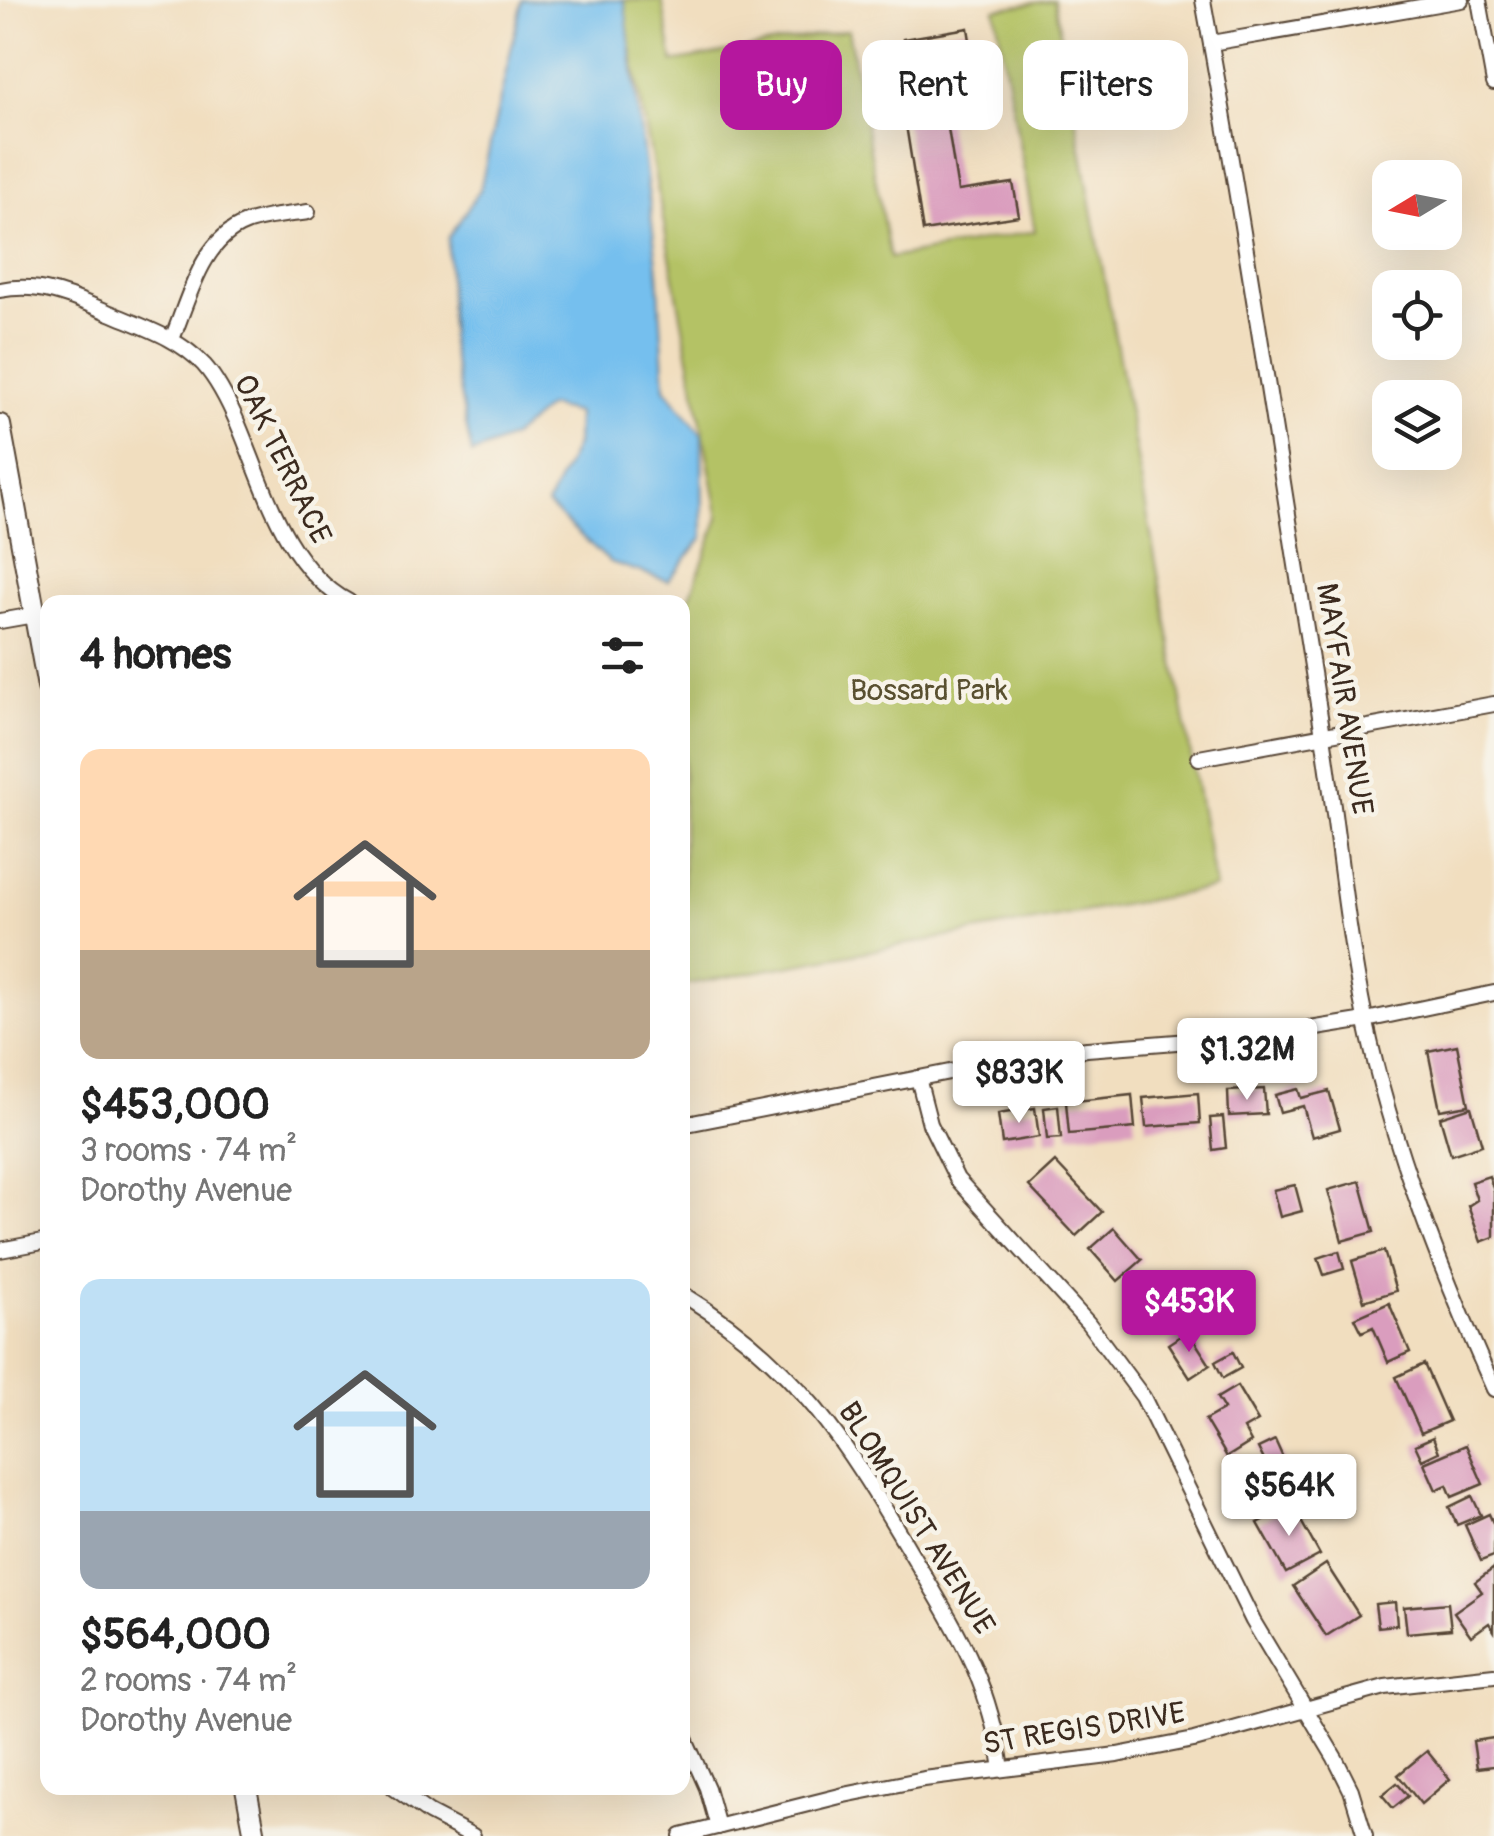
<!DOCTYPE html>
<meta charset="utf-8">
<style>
:root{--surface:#fff;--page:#f2f2f2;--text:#222;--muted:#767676;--accent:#b5179e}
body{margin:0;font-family:Pangolin,sans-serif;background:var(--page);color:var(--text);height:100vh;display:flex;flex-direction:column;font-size:38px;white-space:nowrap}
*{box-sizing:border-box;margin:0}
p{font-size:32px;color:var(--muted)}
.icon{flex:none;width:55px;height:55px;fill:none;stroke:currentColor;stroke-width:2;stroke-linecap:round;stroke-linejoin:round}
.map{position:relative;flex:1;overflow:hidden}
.panel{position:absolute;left:40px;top:595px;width:650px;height:1200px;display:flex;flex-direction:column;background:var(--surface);border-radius:20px;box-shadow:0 10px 40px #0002}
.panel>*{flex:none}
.hud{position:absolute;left:720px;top:40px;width:622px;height:90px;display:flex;gap:20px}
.needle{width:65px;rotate:260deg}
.tools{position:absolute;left:1372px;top:160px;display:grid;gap:20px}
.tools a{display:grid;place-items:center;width:90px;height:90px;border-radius:20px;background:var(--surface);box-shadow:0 10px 40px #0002;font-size:50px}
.price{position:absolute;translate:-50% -85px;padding:0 22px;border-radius:10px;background:#fff;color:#222;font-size:32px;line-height:65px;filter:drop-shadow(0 2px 5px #0008)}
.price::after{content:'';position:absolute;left:50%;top:60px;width:30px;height:22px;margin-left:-15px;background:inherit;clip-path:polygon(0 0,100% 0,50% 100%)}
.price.selected{background:var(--accent);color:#fff}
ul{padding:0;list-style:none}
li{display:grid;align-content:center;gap:20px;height:530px;padding:0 40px}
li span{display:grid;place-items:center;height:310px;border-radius:20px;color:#555}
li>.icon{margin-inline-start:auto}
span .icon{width:180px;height:180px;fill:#fffc;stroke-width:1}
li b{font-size:42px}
h2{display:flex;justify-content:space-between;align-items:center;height:120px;padding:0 40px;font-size:42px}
.pill{padding:0 35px;border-radius:20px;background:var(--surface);box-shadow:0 10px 40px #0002;font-size:35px;line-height:90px}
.pill.selected{background:var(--accent);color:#fff}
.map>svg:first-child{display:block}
.green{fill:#b4c265;stroke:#787642;stroke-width:2.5}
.water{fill:#75bfee;stroke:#587486;stroke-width:2.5}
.building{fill:#da9dbe}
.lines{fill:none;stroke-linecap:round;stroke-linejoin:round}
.street-casing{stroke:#564536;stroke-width:18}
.secondary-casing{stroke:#564536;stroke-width:24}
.street{stroke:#fff;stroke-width:14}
.secondary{stroke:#fff;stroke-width:20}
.labels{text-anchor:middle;stroke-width:9;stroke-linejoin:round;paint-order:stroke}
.street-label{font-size:30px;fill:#3b2a1e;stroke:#f7f3e8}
.park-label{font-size:30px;fill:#595030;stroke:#f7f3e8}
</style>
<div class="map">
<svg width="1494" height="1836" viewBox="0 0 1494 1836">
<rect width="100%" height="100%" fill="#f7f3e8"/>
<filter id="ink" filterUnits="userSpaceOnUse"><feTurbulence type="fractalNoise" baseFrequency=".01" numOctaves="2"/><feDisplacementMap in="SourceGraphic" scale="20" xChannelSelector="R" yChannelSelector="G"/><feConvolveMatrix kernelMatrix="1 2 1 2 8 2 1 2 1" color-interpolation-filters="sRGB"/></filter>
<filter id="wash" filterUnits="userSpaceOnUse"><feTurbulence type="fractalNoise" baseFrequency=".0048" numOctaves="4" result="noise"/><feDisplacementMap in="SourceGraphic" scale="40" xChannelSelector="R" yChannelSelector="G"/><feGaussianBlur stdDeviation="2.25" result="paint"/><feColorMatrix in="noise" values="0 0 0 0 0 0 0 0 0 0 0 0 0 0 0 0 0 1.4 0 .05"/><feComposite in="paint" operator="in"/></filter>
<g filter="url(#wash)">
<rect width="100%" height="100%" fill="#f1debf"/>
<polygon class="green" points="622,0 662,0 673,62 848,30 890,258 1035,231 995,9 1054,0 1215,888 683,985 683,615 719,518"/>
<polygon class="water" points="522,0 623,0 625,5 658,272 665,388 702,435 703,537 668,581 610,562 547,505 576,445 577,413 549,406 511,438 472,454 450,341 448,238 480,190"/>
<g id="blocks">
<g class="building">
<polygon points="968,28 982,115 947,122 958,191 1013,183 1019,216 923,231 896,63 907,61 903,39"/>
<polygon points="1457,1045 1469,1105 1440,1110 1428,1051"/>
<polygon points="1264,1089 1266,1114 1229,1116 1228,1091"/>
<polygon points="1298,1089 1301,1098 1329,1091 1340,1129 1312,1137 1303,1106 1280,1112 1275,1095"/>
<polygon points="1198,1093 1200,1123 1146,1127 1143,1098"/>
<polygon points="1132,1095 1135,1128 1069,1134 1066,1102"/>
<polygon points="1058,1106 1061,1138 1047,1139 1044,1108"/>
<polygon points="1471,1107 1482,1145 1451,1155 1440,1117"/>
<polygon points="1035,1108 1039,1137 1002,1143 998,1114"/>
<polygon points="1223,1117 1226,1148 1213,1150 1210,1118"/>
<polygon points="1055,1162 1102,1212 1076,1236 1029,1186"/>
<polygon points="1489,1176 1494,1191 1494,1237 1481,1242 1468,1206 1477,1200 1471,1182"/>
<polygon points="1360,1181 1374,1232 1342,1241 1328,1190"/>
<polygon points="1295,1185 1302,1211 1280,1217 1273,1190"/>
<polygon points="1114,1228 1142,1260 1118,1281 1090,1249"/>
<polygon points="1339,1251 1344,1269 1324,1275 1318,1258"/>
<polygon points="1384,1251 1396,1291 1364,1301 1352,1261"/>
<polygon points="1146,1279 1174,1314 1154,1329 1127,1294"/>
<polygon points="1389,1303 1410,1352 1388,1362 1373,1327 1362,1332 1355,1318"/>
<polygon points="1188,1331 1210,1365 1190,1378 1168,1344"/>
<polygon points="1233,1352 1241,1368 1223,1378 1215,1362"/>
<polygon points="1424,1364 1449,1421 1421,1433 1396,1377"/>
<polygon points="1237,1386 1258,1421 1244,1429 1251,1442 1227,1457 1205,1420 1224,1409 1217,1398"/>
<polygon points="1433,1437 1439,1452 1422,1460 1415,1445"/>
<polygon points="1275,1440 1284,1460 1268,1468 1258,1448"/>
<polygon points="1466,1445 1483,1484 1452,1497 1447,1485 1436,1490 1424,1463"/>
<polygon points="1257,1469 1277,1504 1253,1516 1234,1481"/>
<polygon points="1472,1496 1481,1515 1457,1525 1449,1507"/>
<polygon points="1292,1505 1320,1555 1286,1573 1258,1523"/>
<polygon points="1489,1514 1494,1525 1494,1556 1481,1561 1465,1525"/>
<polygon points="1326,1564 1359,1615 1326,1636 1293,1586"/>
<polygon points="1494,1568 1494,1631 1489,1623 1471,1636 1454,1612 1482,1592 1475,1582"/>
<polygon points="1395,1602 1397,1625 1378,1627 1375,1604"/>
<polygon points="1448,1603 1451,1629 1407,1633 1404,1607"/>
<polygon points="1494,1738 1494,1766 1477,1768 1473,1741"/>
<polygon points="1427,1751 1450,1779 1421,1804 1398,1775"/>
<polygon points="1397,1783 1408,1796 1393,1808 1382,1795"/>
</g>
</g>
</g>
<g filter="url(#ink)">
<use href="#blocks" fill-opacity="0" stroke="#564536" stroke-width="2.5"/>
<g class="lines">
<g class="street-casing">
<g id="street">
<path d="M1203 0C1246 236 1281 474 1319 710 1336 812 1344 916 1365 1018 1392 1147 1440 1269 1494 1389"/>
<polyline points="1479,0 1494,83"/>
<polyline points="1211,43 1461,0"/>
<path d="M0 290C41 282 73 297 110 313 143 327 179 338 204 365 219 382 229 403 238 424 265 488 285 567 349 602"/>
<path d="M172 339C189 299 201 240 246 223 265 216 288 215 308 212"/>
<polyline points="0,621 34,615"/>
<polyline points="1199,758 1494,704"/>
<polyline points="918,1078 930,1124 957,1179 1088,1323 1143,1397 1253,1621 1335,1758 1351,1790 1365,1836"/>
<polyline points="682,1125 1015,1059 1087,1049 1279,1034 1366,1020 1494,993"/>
<polyline points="0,1250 48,1241"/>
<path d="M682 1294C797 1364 845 1441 911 1553 957 1631 989 1678 1002 1769"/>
<polyline points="682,1732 707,1788 718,1827"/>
<polyline points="394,1788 429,1813 473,1836"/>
<polyline points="681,1836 844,1795 924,1779 1117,1755 1194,1740 1385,1687 1494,1675"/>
</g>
</g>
<g class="secondary-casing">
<g id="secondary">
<polyline points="0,425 48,687"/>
<polyline points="246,1788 255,1836"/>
</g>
</g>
<use href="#street" class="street"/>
<use href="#secondary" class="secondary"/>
</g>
</g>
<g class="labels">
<g class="street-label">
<text transform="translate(283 459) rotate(64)" y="10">OAK TERRACE</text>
<text transform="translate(1345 699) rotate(81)" y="10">MAYFAIR AVENUE</text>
<text transform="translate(917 1518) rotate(58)" y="10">BLOMQUIST AVENUE</text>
<text transform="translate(1084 1728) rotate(-9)" y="10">ST REGIS DRIVE</text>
</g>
<g class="park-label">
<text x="929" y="700">Bossard Park</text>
</g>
</g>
</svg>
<div class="tools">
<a><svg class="needle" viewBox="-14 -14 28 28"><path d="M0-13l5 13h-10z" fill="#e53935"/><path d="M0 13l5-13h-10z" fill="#767676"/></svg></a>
<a><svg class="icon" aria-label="locate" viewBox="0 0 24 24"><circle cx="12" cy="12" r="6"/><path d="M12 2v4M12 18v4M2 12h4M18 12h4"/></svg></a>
<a><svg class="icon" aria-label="layers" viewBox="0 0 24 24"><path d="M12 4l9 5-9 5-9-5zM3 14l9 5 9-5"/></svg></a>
</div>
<b class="price" style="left:1247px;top:1103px">$1.32M</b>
<b class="price" style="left:1019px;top:1126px">$833K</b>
<b class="price selected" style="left:1189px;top:1355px">$453K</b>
<b class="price" style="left:1289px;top:1539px">$564K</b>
<div class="hud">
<a class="pill selected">Buy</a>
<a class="pill">Rent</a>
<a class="pill">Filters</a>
</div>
<section class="panel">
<h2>4 homes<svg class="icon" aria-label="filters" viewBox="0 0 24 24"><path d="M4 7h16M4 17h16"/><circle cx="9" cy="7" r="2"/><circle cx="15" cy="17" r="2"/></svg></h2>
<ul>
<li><span style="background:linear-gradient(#ffd9b3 65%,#b9a48a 0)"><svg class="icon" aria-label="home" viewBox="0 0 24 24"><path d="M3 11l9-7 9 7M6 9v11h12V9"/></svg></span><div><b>$453,000</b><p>3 rooms · 74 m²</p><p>Dorothy Avenue</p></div></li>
<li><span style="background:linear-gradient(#bfe0f5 75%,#9aa5b1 0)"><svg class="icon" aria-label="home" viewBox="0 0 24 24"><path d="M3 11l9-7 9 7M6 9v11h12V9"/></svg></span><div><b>$564,000</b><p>2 rooms · 74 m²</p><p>Dorothy Avenue</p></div></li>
</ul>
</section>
</div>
